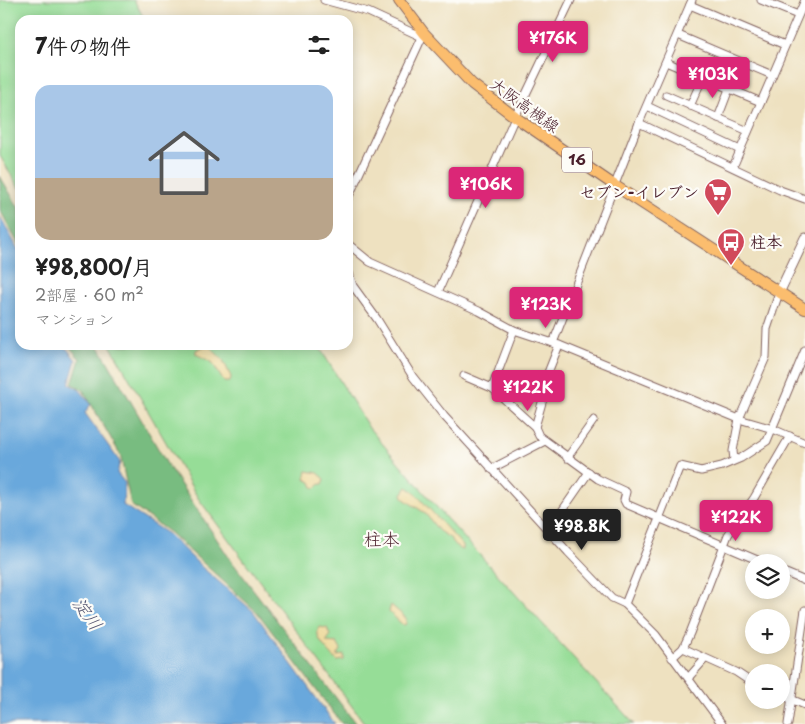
<!DOCTYPE html>
<html lang="ja">
<meta charset="utf-8">
<style>
:root{--surface:#fff;--page:#f2f2f2;--text:#222;--muted:#767676;--line:#e0e0e0;--accent:#db2777}
body{margin:0;font-family:"Playpen Sans","Klee One",sans-serif;background:var(--page);color:var(--text);height:100vh;display:flex;flex-direction:column;font-size:19px;white-space:nowrap}
*{box-sizing:border-box;margin:0}
p{font-size:16px;color:var(--muted)}
.icon{flex:none;width:28px;height:28px;fill:none;stroke:currentColor;stroke-width:2;stroke-linecap:round;stroke-linejoin:round}
.map{position:relative;flex:1;overflow:hidden}
.side{position:absolute;left:15px;top:15px;width:338px;height:335px;display:flex;flex-direction:column;background:var(--surface);border-radius:15px;box-shadow:0 2px 12px #0003}
.side>*{flex:none}
.buttons{position:absolute;left:745px;top:554px;display:grid;gap:10px}
.buttons a{display:grid;place-items:center;width:45px;height:45px;border-radius:50%;background:var(--surface);box-shadow:0 2px 12px #0003;font-size:25px}
.price{position:absolute;translate:-50% -42px;padding:0 11px;border-radius:5px;background:var(--accent);color:#fff;font-size:16px;line-height:32px;filter:drop-shadow(0 1px 2px #0008)}
.price::after{content:'';position:absolute;left:50%;top:30px;width:15px;height:11px;margin-left:-8px;background:inherit;clip-path:polygon(0 0,100% 0,50% 100%)}
.price.on{background:#222;color:#fff}
ul{padding:0;list-style:none}
li{display:grid;align-content:center;gap:10px;height:265px;padding:0 20px}
li+li{border-top:1px solid var(--line)}
li span{display:grid;place-items:center;height:155px;border-radius:15px;color:#555}
li>.icon{margin-inline-start:auto}
span .icon{width:90px;height:90px;fill:#fffc;stroke-width:1}
li b{font-size:21px}
h2{display:flex;justify-content:space-between;align-items:center;height:60px;padding:0 20px;font-size:21px}
.map>svg:first-child{display:block}
.green{fill:#96dd97;stroke:#707e61}
.forest{fill:#78bc80;stroke:#616e56}
.sand{fill:#eeda9e;stroke:#9c7c64}
.water{fill:#69a8dc;stroke:#5a6484}
.lines{fill:none;stroke-linecap:round;stroke-linejoin:round}
.minor-casing{stroke:#83635f;stroke-width:9}
.tertiary-casing{stroke:#83635f;stroke-width:11}
.primary-casing{stroke:#83635f;stroke-width:12}
.minor{stroke:#fff;stroke-width:7}
.tertiary{stroke:#fff;stroke-width:9}
.primary{stroke:#fbbd6e;stroke-width:10}
.labels{text-anchor:middle;stroke-width:4.5;stroke-linejoin:round;paint-order:stroke}
.shield{fill:#fdfcf7;stroke:#806168;stroke-width:1}
.shield-label{font-size:15px;font-weight:bold;fill:#4a1f2b}
.street-label{font-size:16px;fill:#4a1f2b;stroke:#fdfcf7}
.poi-label{font-size:16px;font-weight:bold;fill:#4a1f2b;stroke:#fdfcf7;text-anchor:end}
.neighbourhood-label{font-size:18px;fill:#4a1f2b;stroke:#fdfcf7}
.water-label{font-size:18px;font-style:italic;fill:#565672;stroke:#fdfcf7}
</style>
<div class="map">
<svg width="805" height="724" viewBox="0 0 805 724">
<rect width="100%" height="100%" fill="#fdfcf7"/>
<filter id="ink" filterUnits="userSpaceOnUse"><feTurbulence type="fractalNoise" baseFrequency=".02" numOctaves="2"/><feDisplacementMap in="SourceGraphic" scale="10" xChannelSelector="R" yChannelSelector="G"/><feConvolveMatrix kernelMatrix="1 2 1 2 8 2 1 2 1" color-interpolation-filters="sRGB"/></filter>
<filter id="wash" filterUnits="userSpaceOnUse"><feTurbulence type="fractalNoise" baseFrequency=".0096" numOctaves="4" result="noise"/><feDisplacementMap in="SourceGraphic" scale="20" xChannelSelector="R" yChannelSelector="G"/><feGaussianBlur stdDeviation="1.12" result="paint"/><feColorMatrix in="noise" values="0 0 0 0 0 0 0 0 0 0 0 0 0 0 0 0 0 1.4 0 .05"/><feComposite in="paint" operator="in"/></filter>
<g filter="url(#wash)">
<rect width="100%" height="100%" fill="#eee1c0"/>
<g class="green">
<polygon points="0,0 134,0 145,20 20,20 20,190 0,156"/>
<polygon points="110,345 318,345 369,428 446,518 634,724 365,724 198,498"/>
</g>
<g class="forest">
<polygon points="0,176 20,210 20,247 0,210"/>
<polygon points="68,345 98,345 167,464 230,559 356,724 342,724 257,612 169,532 131,505 120,454 83,390 72,384 80,359"/>
</g>
<g class="sand">
<polygon points="205,346 209,346 223,360 231,377 230,382 224,382 212,362 196,354 196,350"/>
<polygon points="307,471 318,473 325,479 323,484 320,484 316,488 313,487 311,482 305,479"/>
<polygon points="407,487 413,491 463,546 463,550 459,549 450,538 439,531 425,513 404,499 402,494"/>
<polygon points="391,605 406,618 406,624 403,625 389,612"/>
<path d="M319 627 327 628 330 636 326 642 337 643 341 650 337 656 344 655V660L337 661C330 652 313 639 319 627Z"/>
</g>
<polygon class="water" points="0,216 20,253 20,345 64,345 76,360 69,384 80,390 91,404 85,413 120,462 117,473 125,483 123,505 168,534 203,568 253,611 335,724 0,724"/>
</g>
<g filter="url(#ink)">
<g class="lines">
<g class="minor-casing">
<g id="minor">
<polyline points="324,0 368,12 422,37"/>
<polyline points="761,0 798,15"/>
<polyline points="690,5 785,45"/>
<polyline points="678,35 772,75"/>
<polyline points="666,62 761,102"/>
<polyline points="666,95 748,131"/>
<polyline points="647,106 740,150"/>
<polyline points="690,106 703,77"/>
<polyline points="718,118 729,89"/>
<polyline points="639,123 780,190 805,199"/>
<polyline points="733,167 805,0"/>
<polyline points="348,198 424,33"/>
<polyline points="348,244 370,262 479,311 514,330 559,345 739,419 773,429 805,443"/>
<polyline points="348,270 353,286 377,319 413,377 444,416 568,552 612,598 625,604 656,635 722,724"/>
<polyline points="438,292 515,117 571,0"/>
<polyline points="553,343 639,123 692,0"/>
<polyline points="559,345 547,375 549,378 535,427 539,436 598,479 626,492 624,500 626,504 762,562"/>
<polyline points="464,376 492,388 535,427"/>
<polyline points="492,388 514,330"/>
<polyline points="567,458 594,420"/>
<polyline points="734,460 733,451 739,419 766,357 767,329 779,293"/>
<polyline points="491,469 545,441"/>
<polyline points="553,524 589,472"/>
<polyline points="781,571 805,581"/>
<polyline points="625,604 680,466 701,471 722,466 741,458 767,441 805,350"/>
<polyline points="683,648 736,672 754,684"/>
<polyline points="672,658 683,648 690,633 728,535 754,498 790,436"/>
<polyline points="689,677 705,659"/>
<polyline points="781,695 805,705"/>
<polyline points="788,724 805,610"/>
</g>
</g>
<g class="tertiary-casing">
<polyline id="tertiary" points="779,293 805,238"/>
</g>
<g class="primary-casing">
<polyline id="primary" points="399,0 424,33 472,84 515,117 614,185 805,309"/>
</g>
<use href="#minor" class="minor"/>
<use href="#tertiary" class="tertiary"/>
<use href="#primary" class="primary"/>
</g>
</g>
<defs>
<g id="supermarket-pin" transform="scale(1.4375)"><path d="M0 17L-7.5 6A9.5 9.5 0 1 1 7.5 6Z" fill="#d1495b" stroke="#fdfcf7"/><path d="M-6-5.5h2.5l.6 2H6L4.5 2H-2.5L-4.4-4H-6ZM-1.5 3.2a1.3 1.3 0 1 0 .1 0ZM3 3.2a1.3 1.3 0 1 0 .1 0Z" fill="#fff"/></g>
<g id="bus-pin" transform="scale(1.4375)"><path d="M0 17L-7.5 6A9.5 9.5 0 1 1 7.5 6Z" fill="#d1495b" stroke="#fdfcf7"/><path d="M-5-6H5V4H4V6H2V4H-2V6H-4V4H-5ZM-3.5-4V0h7V-4ZM-3.5 1.2v1.5H-2V1.2ZM2 1.2v1.5H3.5V1.2Z" fill="#fff"/></g>
</defs>
<g fill-rule="evenodd">
<use href="#supermarket-pin" x="718" y="192"/>
<use href="#bus-pin" x="731" y="242"/>
</g>
<g class="labels">
<rect class="shield" x="562" y="147.5" width="30" height="25" rx="4"/>
<g class="shield-label">
<text x="577" y="165">16</text>
</g>
<g class="street-label">
<text transform="translate(525 105) rotate(36)" y="6">大阪高槻線</text>
</g>
<g class="poi-label">
<text x="699" y="198">セブン-イレブン</text>
<text x="750" y="248" text-anchor="start">柱本</text>
</g>
<g class="neighbourhood-label">
<text x="382" y="546">柱本</text>
</g>
<g class="water-label">
<text transform="translate(87 614) rotate(54)" y="6">淀川</text>
</g>
</g>
</svg>
<div class="buttons">
<a><svg class="icon" aria-label="layers" viewBox="0 0 24 24"><path d="M12 4l9 5-9 5-9-5zM3 14l9 5 9-5"/></svg></a>
<a>+</a>
<a>−</a>
</div>
<b class="price" style="left:553px;top:63px">¥176K</b>
<b class="price" style="left:713px;top:99px">¥103K</b>
<b class="price" style="left:486px;top:209px">¥106K</b>
<b class="price" style="left:546px;top:329px">¥123K</b>
<b class="price" style="left:528px;top:412px">¥122K</b>
<b class="price" style="left:736px;top:542px">¥122K</b>
<b class="price on" style="left:582px;top:551px">¥98.8K</b>
<section class="side">
<h2>7件の物件<svg class="icon" aria-label="filters" viewBox="0 0 24 24"><path d="M4 7h16M4 17h16"/><circle cx="9" cy="7" r="2"/><circle cx="15" cy="17" r="2"/></svg></h2>
<ul>
<li><span style="background:linear-gradient(#a9c7e8 60%,#b9a48a 0)"><svg class="icon" aria-label="home" viewBox="0 0 24 24"><path d="M3 11l9-7 9 7M6 9v11h12V9"/></svg></span><div><b>¥98,800/月</b><p>2部屋 · 60 m²</p><p>マンション</p></div></li>
</ul>
</section>
</div>
